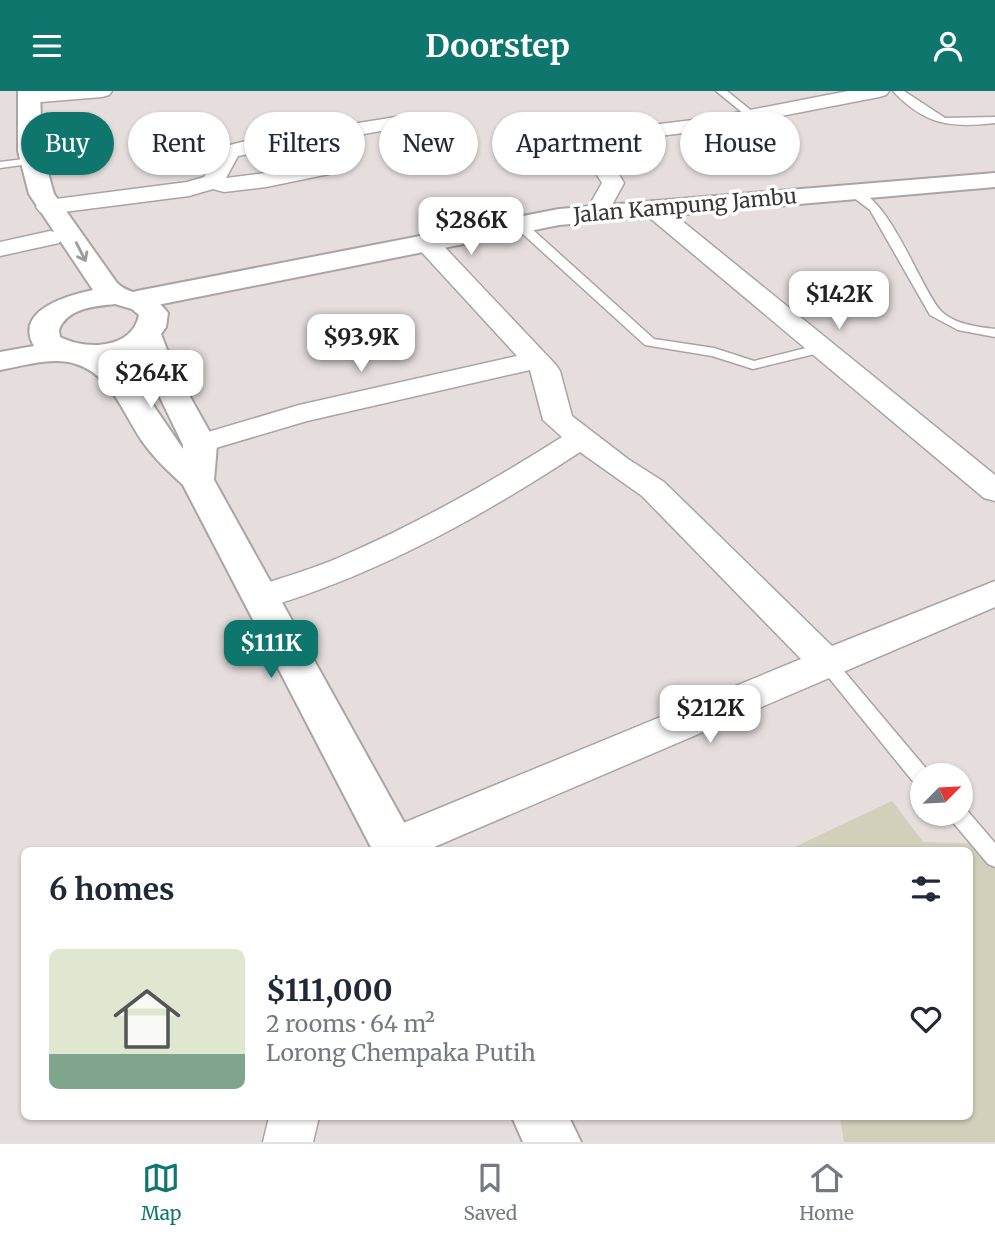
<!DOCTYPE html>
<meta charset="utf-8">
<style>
:root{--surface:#fff;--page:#f2f2f3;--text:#1f2937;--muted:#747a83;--line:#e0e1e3;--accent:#0f766e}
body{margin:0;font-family:Merriweather,serif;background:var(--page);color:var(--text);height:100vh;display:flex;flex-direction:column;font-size:26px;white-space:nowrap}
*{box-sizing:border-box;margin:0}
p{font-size:23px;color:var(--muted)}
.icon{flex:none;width:38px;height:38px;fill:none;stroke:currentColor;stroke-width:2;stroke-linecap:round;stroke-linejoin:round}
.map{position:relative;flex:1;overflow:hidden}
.details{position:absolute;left:21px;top:756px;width:952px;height:273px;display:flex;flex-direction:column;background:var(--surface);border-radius:10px;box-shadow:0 2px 5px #0004}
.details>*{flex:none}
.guide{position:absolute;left:21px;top:21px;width:954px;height:63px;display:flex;gap:14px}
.needle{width:46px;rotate:66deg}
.controls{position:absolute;left:910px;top:672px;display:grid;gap:14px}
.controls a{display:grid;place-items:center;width:63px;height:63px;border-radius:50%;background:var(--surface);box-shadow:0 2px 5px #0004;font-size:35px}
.price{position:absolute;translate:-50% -60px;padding:0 16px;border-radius:14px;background:#fff;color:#222;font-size:23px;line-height:46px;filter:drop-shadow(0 2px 4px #0008)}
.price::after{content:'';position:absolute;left:50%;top:42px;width:21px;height:16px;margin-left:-10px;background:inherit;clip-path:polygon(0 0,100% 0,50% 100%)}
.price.on{background:var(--accent);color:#fff}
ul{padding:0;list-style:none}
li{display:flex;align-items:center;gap:21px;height:175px;padding:0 28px}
li span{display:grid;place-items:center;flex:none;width:196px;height:140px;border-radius:10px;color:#555}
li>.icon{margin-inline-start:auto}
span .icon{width:84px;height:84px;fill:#fffc;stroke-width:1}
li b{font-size:30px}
h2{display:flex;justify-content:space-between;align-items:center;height:84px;padding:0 28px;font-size:30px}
.tag{padding:0 24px;border-radius:32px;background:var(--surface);box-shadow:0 2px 5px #0004;font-size:24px;line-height:63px}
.tag.on{background:var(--accent);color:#fff}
header{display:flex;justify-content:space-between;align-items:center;height:91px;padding:0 28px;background:var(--accent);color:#fff;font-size:32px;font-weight:700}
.menu{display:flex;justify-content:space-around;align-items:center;height:98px;border-top:2px solid var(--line);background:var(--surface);font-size:19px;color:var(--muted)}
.menu a{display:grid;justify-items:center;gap:4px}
.menu .on{color:var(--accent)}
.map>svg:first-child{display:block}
.green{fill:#d2cfba}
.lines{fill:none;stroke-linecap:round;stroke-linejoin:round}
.service-casing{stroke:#aba4a3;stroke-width:3}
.minor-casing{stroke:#aba4a3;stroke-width:3}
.tertiary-casing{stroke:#aba4a3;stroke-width:4}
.secondary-casing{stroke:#aba4a3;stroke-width:4}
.service{fill:#fff;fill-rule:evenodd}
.minor{fill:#fff;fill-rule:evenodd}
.tertiary{fill:#fff;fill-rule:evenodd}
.secondary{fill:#fff;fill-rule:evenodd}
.oneway{stroke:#9c9b9b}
.labels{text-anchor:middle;stroke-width:7;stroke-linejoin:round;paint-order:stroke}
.far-street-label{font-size:21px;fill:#3a3737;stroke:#fff}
</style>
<header><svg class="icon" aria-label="menu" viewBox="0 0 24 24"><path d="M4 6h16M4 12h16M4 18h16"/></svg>Doorstep<svg class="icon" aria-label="person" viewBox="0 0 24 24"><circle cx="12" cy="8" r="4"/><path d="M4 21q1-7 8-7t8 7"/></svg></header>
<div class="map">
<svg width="995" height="1051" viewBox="0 0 995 1051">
<rect width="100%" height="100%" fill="#e5dedd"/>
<polygon class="green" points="892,710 923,751 995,753 995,1051 844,1051 840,1026 970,1026 970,760 786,760"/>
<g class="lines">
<g class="service-casing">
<g id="service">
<polygon points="716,0 727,0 758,25 749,27"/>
<path d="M893 0H904L945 27 995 26V32C950 37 925 34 893 0Z"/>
<polygon points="32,67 37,70 36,72 0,77 0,71"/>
<path d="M849 99C885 94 919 195 940 219 953 233 977 236 995 238V246L958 239 930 224 870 119 849 103Z"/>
<polygon points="514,129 522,129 654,248 714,257 754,270 822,253 829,257 827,260 753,278 712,265 645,254 514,135"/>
<polygon points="827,565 833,567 929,681 930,684 922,684 922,695 915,693 821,577 818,572 821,567"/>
<polygon points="961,716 965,717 995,752 995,776 988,773 951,729 948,723 961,723"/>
</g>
</g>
<g class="minor-casing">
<g id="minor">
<polygon points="29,0 112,0 109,4 102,6 29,12 22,10 19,6 22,2"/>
<polygon points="848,0 889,0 886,4 879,6 709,39 600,52 624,92 606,125 590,125 586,120 602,92 577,51 587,42 709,27"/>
<polygon points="414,23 421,25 424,29 421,33 238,65 226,87 266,82 334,68 342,70 345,75 342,80 334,82 266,96 224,101 213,98 189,105 48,123 40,121 36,116 40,111 48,109 187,91 204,86 222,56 242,51"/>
<polygon points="652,110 660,112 995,384 995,410 984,407 644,122 640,117 644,112"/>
<polygon points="50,140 59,142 62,147 59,152 0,165 0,151"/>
<path d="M426 144 435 146 556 274 560 280 572 325 628 368 664 391 832 555 995 490V516L425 760H369L379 742 801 568 642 405 580 361C481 426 375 485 261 518L249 514 244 506 249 498C279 487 311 479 340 466 417 433 491 391 562 346L543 329 530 279 307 330 199 362 188 359 184 353 188 347 299 314 517 265 417 156 414 151 417 146Z"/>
<polygon points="269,1026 319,1026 313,1051 263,1051"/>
</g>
</g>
<g class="tertiary-casing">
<polygon id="tertiary" points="995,82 995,96 559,134 137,218 127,215 123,209 127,203 137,200 559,118"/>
</g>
<g class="secondary-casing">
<g id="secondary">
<path d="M18 0H40L42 60 54 103 117 192C135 208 151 198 168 222L166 236 161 243 174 277 217 354 214 389 420 760H373L183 394C168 380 154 367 142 350 123 322 111 284 76 273 54 265 22 275 0 279V261L34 255C13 219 69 204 93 199L29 103 18 60ZM115 213 132 218 139 224C132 259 85 259 60 246L59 239C67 217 95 215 115 213ZM138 261 183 354V358L134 286 114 269Z"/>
<polygon points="512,1026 569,1026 581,1051 523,1051"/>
</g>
</g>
<use href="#service" class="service"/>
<use href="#minor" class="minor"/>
<use href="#tertiary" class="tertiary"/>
<use href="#secondary" class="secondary"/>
</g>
<defs><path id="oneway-shaft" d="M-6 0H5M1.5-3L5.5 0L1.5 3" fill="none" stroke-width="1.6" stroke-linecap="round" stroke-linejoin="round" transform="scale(1.75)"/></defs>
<use class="oneway" href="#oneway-shaft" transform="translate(81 161) rotate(63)"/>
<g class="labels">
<g class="far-street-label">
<text transform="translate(685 115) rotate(-5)" y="7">Jalan Kampung Jambu</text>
</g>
</g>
</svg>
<div class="controls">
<a><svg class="needle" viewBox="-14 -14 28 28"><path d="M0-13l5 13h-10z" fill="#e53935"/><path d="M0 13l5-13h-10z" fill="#747a83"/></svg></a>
</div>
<b class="price" style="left:471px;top:166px">$286K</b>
<b class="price" style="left:839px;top:240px">$142K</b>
<b class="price" style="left:361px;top:283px">$93.9K</b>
<b class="price" style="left:151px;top:319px">$264K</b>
<b class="price on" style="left:271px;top:589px">$111K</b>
<b class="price" style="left:710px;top:654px">$212K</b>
<div class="guide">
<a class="tag on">Buy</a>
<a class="tag">Rent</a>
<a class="tag">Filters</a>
<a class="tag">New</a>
<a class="tag">Apartment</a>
<a class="tag">House</a>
</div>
<section class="details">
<h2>6 homes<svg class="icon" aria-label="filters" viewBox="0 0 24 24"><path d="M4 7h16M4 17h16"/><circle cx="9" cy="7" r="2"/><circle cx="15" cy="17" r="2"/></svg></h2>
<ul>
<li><span style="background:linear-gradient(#dfe7d0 75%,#7fa58c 0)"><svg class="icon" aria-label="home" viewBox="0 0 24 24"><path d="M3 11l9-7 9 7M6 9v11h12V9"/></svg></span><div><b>$111,000</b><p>2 rooms · 64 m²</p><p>Lorong Chempaka Putih</p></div><svg class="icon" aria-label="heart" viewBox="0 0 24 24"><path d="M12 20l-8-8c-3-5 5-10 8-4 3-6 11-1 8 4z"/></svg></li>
</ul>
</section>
</div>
<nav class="menu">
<a class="on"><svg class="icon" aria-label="map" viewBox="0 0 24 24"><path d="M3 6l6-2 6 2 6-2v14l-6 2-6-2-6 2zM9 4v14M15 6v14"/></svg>Map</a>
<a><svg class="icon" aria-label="saved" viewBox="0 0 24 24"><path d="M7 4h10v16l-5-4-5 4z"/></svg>Saved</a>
<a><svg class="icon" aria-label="home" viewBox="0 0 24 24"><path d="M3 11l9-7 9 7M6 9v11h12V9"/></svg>Home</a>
</nav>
